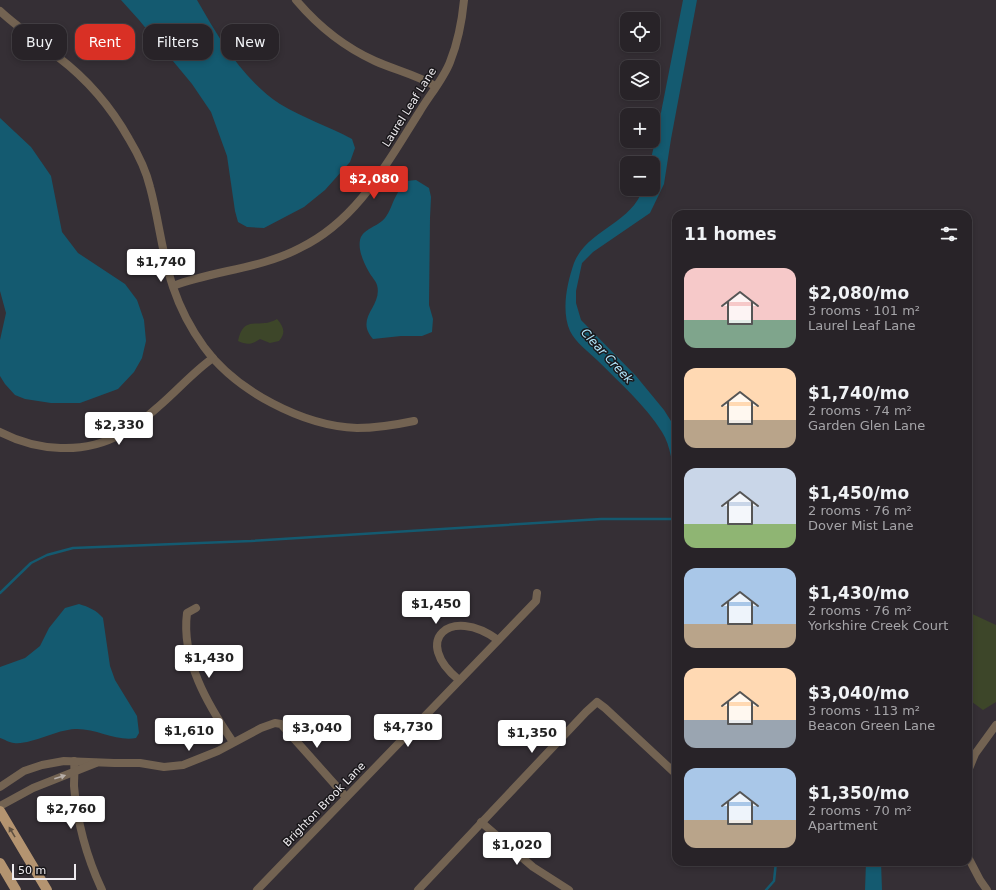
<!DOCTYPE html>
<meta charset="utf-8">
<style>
:root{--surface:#282328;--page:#302b30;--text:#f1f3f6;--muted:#a5a4a8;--line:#444045;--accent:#d93025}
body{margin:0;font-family:"DejaVu Sans",sans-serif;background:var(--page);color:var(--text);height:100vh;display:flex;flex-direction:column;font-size:15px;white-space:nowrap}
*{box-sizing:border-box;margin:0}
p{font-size:13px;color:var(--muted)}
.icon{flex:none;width:22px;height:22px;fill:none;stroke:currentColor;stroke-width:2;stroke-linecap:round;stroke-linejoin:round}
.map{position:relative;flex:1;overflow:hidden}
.sheet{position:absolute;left:672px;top:210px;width:300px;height:656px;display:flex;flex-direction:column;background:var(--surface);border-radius:12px;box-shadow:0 2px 6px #0003,0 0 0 1px var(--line)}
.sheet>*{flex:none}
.top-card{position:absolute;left:12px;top:24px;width:380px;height:36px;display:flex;gap:8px}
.controls{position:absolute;left:620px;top:12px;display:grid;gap:8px}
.controls a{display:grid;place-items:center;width:40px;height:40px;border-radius:8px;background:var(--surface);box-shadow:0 2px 6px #0003,0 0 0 1px var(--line);font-size:20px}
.scale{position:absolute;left:12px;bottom:10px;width:64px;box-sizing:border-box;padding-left:4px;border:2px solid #eeebef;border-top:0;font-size:11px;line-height:14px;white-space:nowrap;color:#eeebef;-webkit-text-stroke:3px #1a181b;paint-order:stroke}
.price{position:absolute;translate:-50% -34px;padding:0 9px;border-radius:4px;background:#fff;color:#222;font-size:13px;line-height:26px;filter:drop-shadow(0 1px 2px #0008)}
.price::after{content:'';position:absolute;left:50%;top:24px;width:12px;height:9px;margin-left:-6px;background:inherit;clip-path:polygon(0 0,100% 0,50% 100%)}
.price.current{background:var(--accent);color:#fff}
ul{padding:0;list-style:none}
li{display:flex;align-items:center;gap:12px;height:100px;padding:0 12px}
li span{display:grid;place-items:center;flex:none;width:112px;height:80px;border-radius:12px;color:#555}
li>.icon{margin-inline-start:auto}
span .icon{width:48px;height:48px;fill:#fffc;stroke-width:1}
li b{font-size:17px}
h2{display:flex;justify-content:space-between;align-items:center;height:48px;padding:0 12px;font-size:17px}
.chip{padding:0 14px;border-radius:12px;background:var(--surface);box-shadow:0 2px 6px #0003,0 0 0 1px var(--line);font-size:14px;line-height:36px}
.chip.current{background:var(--accent);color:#fff}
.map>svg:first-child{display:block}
.green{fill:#3d4629}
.water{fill:#145a70}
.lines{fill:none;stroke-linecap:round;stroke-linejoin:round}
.stream{stroke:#145a70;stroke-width:2.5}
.minor{stroke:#736352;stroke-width:8}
.major{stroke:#b49470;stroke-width:10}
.oneway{fill:#b7aea8}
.oneway2{fill:#5f5041}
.labels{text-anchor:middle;stroke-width:3;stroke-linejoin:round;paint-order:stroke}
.street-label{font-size:11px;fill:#eeebef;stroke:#1a181b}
.water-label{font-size:12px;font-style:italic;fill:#b1e7fc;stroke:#1a181b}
</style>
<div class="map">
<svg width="996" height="890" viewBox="0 0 996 890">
<rect width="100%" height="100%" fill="#352f35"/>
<g class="green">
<path d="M277 319C284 327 286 333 279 341L270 343 260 339C251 345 247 345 238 341 244 313 259 330 277 319Z"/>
<polygon points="968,612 996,625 996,702 983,710 968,699"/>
</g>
<g class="water">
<path d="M121 0H197C219 38 242 79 280 104 303 118 328 126 352 139L355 148 350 162 325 190 304 207 264 228 247 227 238 222 235 211 227 156 211 112 192 84 139 20Z"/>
<path d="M683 0H697L671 139 664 184 650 213 593 252 582 263 576 291V303L581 320 636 376 664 410 676 429V482C672 465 671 446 662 432 645 405 620 383 597 360 589 352 575 342 570 331 561 311 567 283 574 263 587 230 631 224 643 189H653V163H650L657 133Z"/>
<polygon points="0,118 31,147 51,176 62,232 78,253 125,284 137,300 144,320 146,341 142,358 134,372 118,389 80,403 51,403 25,399 15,395 5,384 0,376 0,340 6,313 0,291"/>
<path d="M416 180 429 188 431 197 430 218 429 305 433 319 432 332 422 336H401L373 339C354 317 383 307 377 285 376 281 371 276 369 272 364 263 358 251 360 240 363 228 378 227 385 218 390 212 392 203 396 196 398 191 403 186 407 181Z"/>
<path d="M79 604C89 607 96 610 103 618L110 666 115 680 137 716 139 733 136 738C117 742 96 728 75 729 55 730 31 745 14 743 10 743 4 739 0 738V667L25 658 40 646 49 628 65 608Z"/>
<polygon points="866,862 881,862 882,890 865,890"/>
</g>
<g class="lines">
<g class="stream">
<polyline points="0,593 31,563 47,555 73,548 251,541 601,519 676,519"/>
<polyline points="766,890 774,881 776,862"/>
</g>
<g class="minor">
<path d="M296 0C318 26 344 47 375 61 395 70 417 75 435 86"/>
<path d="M0 11C18 28 39 41 58 57 87 79 111 107 129 139 138 154 146 170 150 187 159 220 162 255 173 287 180 308 191 329 204 347 236 391 303 426 357 428 376 428 395 425 414 421"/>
<path d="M173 286C215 270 260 269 300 248 358 220 387 163 420 111 429 96 444 78 450 62 458 42 462 21 464 0"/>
<path d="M0 432C37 451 84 455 121 434 134 427 147 417 158 407 177 391 193 372 213 358"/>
<path d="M196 608 187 613C181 660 208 705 233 742"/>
<path d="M459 680C411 641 450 605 498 640"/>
<path d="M74 761C75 769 74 778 74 786 77 821 87 858 102 890"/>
<polyline points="968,771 975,754 996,725"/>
<polyline points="0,787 24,771 42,765 64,761 114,763 140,763 164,767 183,765 218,751 261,728 275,723 281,724 346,797"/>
<polyline points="0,806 33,788 96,763"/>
<polyline points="481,822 533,867 569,890"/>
<polyline points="968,857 980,880 987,890"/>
<polyline points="257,890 536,601 537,593"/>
<polyline points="418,890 586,712 597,702 605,708 676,774"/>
</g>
<g class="major">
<polyline points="0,811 47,890"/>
<polyline points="0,863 16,890"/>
</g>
</g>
<defs><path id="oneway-solid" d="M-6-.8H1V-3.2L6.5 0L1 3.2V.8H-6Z"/></defs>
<use class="oneway" href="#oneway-solid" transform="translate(60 777) rotate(-18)"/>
<use class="oneway2" href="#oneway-solid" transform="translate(12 832) rotate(-121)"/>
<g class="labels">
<g class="street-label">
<text transform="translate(409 107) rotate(-58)" y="4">Laurel Leaf Lane</text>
<text transform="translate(324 804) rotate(-46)" y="4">Brighton Brook Lane</text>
</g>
<g class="water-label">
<text transform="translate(607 356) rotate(47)" y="4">Clear Creek</text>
</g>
</g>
</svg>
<div class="controls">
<a><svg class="icon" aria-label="locate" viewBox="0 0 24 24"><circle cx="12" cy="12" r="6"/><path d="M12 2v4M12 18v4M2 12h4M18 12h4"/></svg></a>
<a><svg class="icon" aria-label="layers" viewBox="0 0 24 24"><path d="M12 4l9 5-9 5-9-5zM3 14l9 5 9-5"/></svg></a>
<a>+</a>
<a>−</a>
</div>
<div class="scale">50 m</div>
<b class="price current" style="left:374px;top:200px">$2,080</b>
<b class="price" style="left:161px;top:283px">$1,740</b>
<b class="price" style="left:119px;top:446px">$2,330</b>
<b class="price" style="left:436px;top:625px">$1,450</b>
<b class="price" style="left:209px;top:679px">$1,430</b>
<b class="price" style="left:408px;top:748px">$4,730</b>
<b class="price" style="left:317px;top:749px">$3,040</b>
<b class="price" style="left:189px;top:752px">$1,610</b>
<b class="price" style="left:532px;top:754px">$1,350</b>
<b class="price" style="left:71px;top:830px">$2,760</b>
<b class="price" style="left:517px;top:866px">$1,020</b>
<div class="top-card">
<a class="chip">Buy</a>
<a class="chip current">Rent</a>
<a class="chip">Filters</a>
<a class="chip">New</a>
</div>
<section class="sheet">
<h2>11 homes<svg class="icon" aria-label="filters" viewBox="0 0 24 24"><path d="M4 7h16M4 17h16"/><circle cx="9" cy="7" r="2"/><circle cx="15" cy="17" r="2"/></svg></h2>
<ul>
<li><span style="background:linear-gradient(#f6c9c9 65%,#7fa58c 0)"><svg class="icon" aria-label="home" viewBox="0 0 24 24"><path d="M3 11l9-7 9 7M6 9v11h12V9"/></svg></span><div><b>$2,080/mo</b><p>3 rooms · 101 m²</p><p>Laurel Leaf Lane</p></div></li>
<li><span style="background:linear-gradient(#ffd9b3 65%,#b9a48a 0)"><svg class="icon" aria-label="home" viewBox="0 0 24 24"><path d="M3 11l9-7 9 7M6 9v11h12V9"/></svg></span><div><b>$1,740/mo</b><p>2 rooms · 74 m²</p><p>Garden Glen Lane</p></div></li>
<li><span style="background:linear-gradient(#c9d6e8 70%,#8fb573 0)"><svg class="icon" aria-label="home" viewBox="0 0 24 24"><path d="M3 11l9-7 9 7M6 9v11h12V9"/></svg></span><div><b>$1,450/mo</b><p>2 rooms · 76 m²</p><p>Dover Mist Lane</p></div></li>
<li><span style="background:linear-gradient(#a9c7e8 70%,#b9a48a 0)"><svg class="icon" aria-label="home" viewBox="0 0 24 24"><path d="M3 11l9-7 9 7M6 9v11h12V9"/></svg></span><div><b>$1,430/mo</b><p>2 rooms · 76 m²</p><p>Yorkshire Creek Court</p></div></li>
<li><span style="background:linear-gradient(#ffd9b3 65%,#9aa5b1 0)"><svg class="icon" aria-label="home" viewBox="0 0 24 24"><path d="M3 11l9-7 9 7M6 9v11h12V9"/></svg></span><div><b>$3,040/mo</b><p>3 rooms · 113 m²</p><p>Beacon Green Lane</p></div></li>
<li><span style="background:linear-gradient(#a9c7e8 65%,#b9a48a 0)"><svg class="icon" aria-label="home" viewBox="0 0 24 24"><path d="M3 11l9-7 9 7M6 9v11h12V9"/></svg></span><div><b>$1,350/mo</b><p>2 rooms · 70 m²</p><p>Apartment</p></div></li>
</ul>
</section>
</div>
